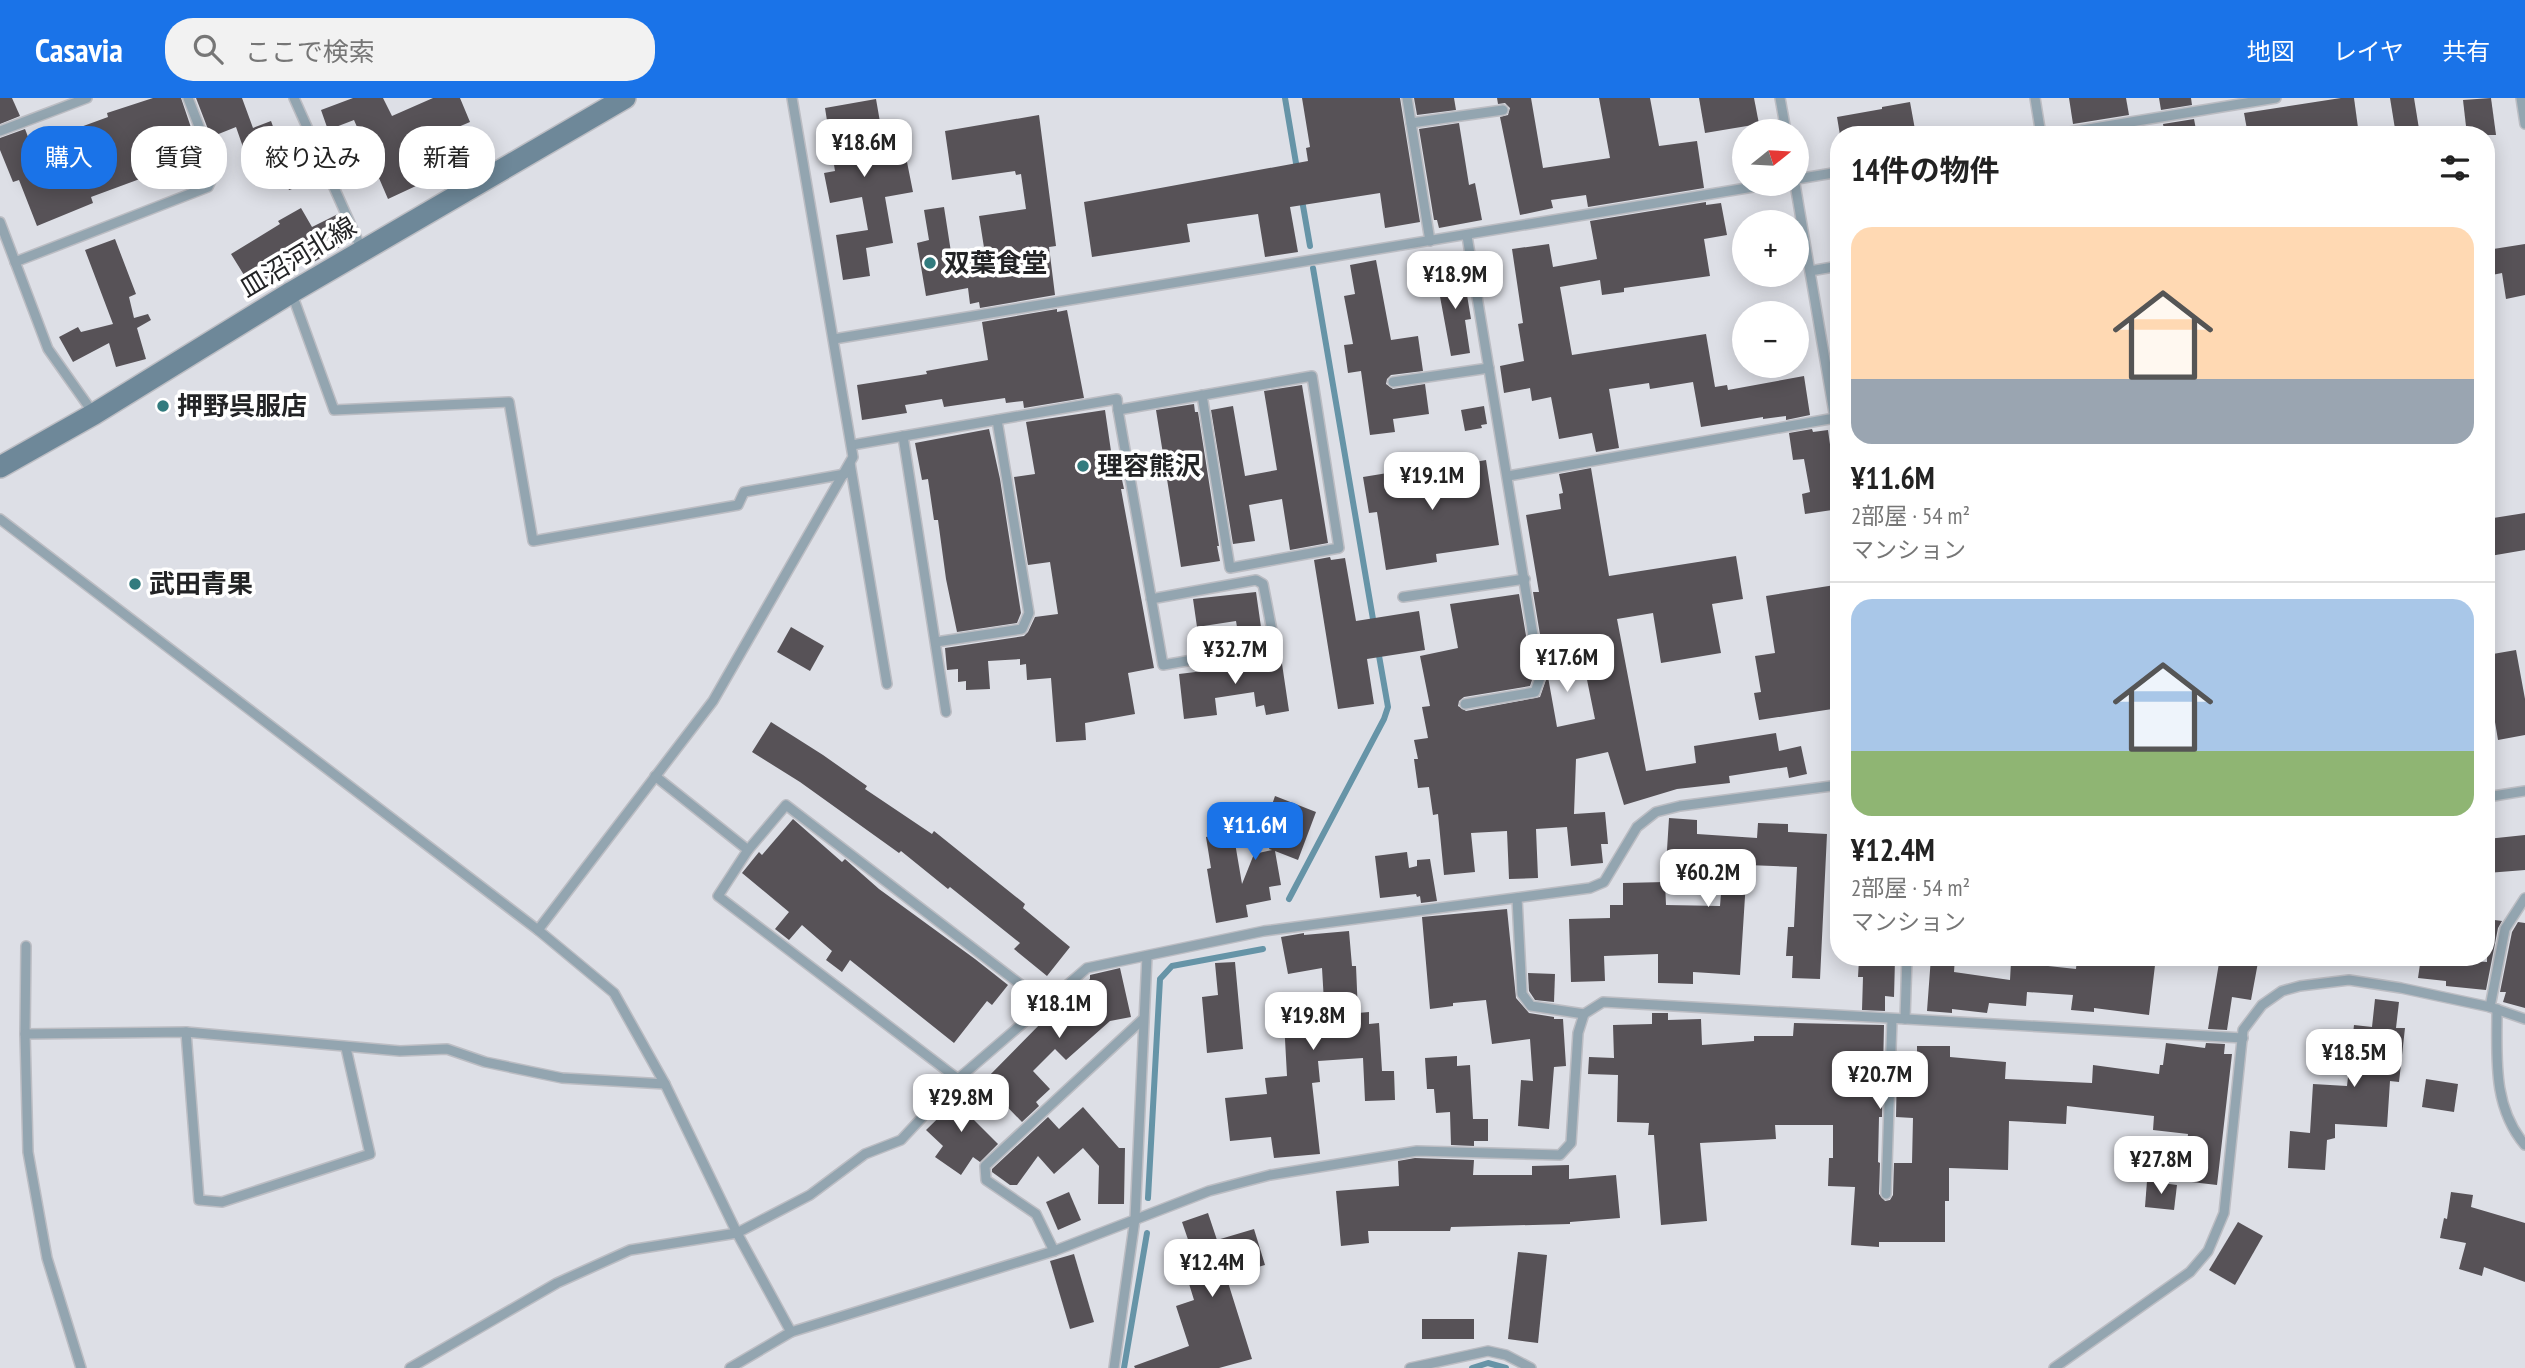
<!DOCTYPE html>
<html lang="ja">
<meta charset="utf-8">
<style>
:root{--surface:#fff;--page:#f2f2f2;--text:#222;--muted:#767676;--line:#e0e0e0;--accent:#1a73e8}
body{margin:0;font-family:"PT Sans Narrow","Noto Sans JP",sans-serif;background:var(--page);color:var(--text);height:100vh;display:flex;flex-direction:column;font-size:26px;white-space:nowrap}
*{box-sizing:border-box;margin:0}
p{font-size:23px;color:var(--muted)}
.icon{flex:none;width:38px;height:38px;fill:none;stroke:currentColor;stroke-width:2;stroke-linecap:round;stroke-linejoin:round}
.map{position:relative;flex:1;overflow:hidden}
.panel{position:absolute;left:1830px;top:28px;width:665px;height:840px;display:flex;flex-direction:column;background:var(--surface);border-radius:28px;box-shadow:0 4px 18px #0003}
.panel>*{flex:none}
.guide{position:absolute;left:21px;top:28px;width:665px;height:63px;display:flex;gap:14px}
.needle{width:46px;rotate:72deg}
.controls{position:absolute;left:1732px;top:21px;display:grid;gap:14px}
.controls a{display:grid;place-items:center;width:77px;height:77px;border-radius:50%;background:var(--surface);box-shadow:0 4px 18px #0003;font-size:35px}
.price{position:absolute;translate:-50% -60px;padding:0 16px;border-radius:14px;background:#fff;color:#222;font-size:23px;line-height:46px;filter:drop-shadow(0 2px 4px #0008)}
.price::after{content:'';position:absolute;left:50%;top:42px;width:21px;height:16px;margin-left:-10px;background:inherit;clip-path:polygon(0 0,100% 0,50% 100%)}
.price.selected{background:var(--accent);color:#fff}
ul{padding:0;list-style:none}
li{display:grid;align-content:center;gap:14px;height:371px;padding:0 21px}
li+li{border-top:2px solid var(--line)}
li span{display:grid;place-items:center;height:217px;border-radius:21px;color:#555}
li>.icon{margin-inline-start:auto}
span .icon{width:126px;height:126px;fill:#fffc;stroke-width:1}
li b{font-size:30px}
h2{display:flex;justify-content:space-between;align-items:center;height:84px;padding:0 21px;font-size:30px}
.chip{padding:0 24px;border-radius:28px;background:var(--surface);box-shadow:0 4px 18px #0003;font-size:24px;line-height:63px}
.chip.selected{background:var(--accent);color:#fff}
header{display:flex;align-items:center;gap:42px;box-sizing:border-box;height:98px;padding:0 35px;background:var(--accent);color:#fff}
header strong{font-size:33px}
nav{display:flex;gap:38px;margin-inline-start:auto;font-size:24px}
.search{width:490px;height:63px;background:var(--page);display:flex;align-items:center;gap:18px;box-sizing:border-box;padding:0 24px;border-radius:28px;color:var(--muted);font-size:26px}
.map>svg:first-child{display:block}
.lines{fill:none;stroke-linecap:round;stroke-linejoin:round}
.stream{stroke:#6694a7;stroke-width:6}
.building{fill:#575257;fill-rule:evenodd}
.service-casing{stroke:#bcbdc3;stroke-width:12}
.secondary-casing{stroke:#bcbdc3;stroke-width:24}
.service{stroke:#93a5b0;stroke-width:9}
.secondary{stroke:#6e8899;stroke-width:21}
.poi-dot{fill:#327b7e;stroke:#fff;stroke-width:2.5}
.labels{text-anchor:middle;stroke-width:7;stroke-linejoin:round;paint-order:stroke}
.street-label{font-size:26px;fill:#232426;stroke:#fff}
.poi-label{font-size:26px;font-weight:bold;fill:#232426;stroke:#fff;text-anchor:start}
</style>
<header>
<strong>Casavia</strong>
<div class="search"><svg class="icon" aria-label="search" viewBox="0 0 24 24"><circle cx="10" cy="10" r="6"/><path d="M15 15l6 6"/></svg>ここで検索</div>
<nav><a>地図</a><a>レイヤ</a><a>共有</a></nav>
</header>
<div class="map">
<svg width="2525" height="1270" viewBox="0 0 2525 1270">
<rect width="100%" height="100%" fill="#dddfe6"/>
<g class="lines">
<g class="stream">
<polyline points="1285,0 1297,71"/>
<polyline points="1302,102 1310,148"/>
<polyline points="1313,170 1374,527"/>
<polyline points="1289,801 1384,621 1388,609 1378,552"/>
<polyline points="1148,1100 1160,881 1172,868 1263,851"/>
<polyline points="1124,1270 1147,1135"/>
<polyline points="1472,1270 1488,1265 1506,1270"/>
</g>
</g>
<g class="building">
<polygon points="0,0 12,0 20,18 0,26"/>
<polygon points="153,0 181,0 203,65 178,75 175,68 91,99 93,105 37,128 19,82 13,84 0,52 0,40 25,31 30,44 66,32 67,34 108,19 107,15"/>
<polygon points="196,0 242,0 253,30 271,23 286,64 252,75 236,29 211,39"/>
<polygon points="353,0 383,0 392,18 433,0 460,0 470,24 430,41 446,74 388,101 354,22 328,32 321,12"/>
<polygon points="1302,0 1400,0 1420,124 1385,130 1380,95 1290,109 1298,154 1265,159 1258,116 1187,126 1190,144 1092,159 1084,104 1308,63 1306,50 1310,49"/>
<polygon points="1414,0 1454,0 1456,12 1417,17"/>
<polygon points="1497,0 1531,0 1543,70 1610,60 1599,0 1650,0 1659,48 1697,43 1704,90 1588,109 1586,97 1551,102 1553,110 1520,117 1500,19 1508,17 1510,10 1505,5 1498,6"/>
<polygon points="1699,0 1754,0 1759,26 1705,35"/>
<polygon points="2069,0 2126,0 2129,17 2073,26"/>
<polygon points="2159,0 2191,0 2192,7 2161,12"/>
<polygon points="2341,0 2354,0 2359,37 2248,37 2244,15"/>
<polygon points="2390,0 2414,0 2420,37 2396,37"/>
<polygon points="2491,0 2496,37 2467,37 2463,2"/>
<polygon points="876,1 884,47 903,44 913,94 885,99 893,145 866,150 870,178 843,182 836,137 868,132 862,99 830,105 824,75 835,73 825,10"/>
<polygon points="1910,4 1916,37 1840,37 1837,19 1882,11 1882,9"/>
<polygon points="1039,17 1056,148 1049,149 1055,197 980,210 979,204 970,206 968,190 926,198 917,145 929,142 924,112 944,109 953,167 986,162 979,118 1026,111 1021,76 1016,77 1015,73 952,82 945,33"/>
<polygon points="2194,21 2197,37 2165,37 2163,26"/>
<polygon points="1459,25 1469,87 1475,85 1482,122 1439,130 1437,122 1434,122 1419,31"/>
<polygon points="308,61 316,83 289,92 281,70"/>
<polygon points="1706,104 1706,107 1721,105 1727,137 1704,141 1710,178 1624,190 1624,194 1602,197 1600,182 1560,189 1572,257 1706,236 1715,289 1727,287 1728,292 1804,278 1810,317 1786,322 1786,318 1763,321 1763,319 1701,329 1693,284 1650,291 1649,285 1609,291 1619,350 1596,354 1592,335 1559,341 1551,299 1532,303 1530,290 1504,295 1500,268 1524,263 1518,226 1523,225 1512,151 1549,146 1553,169 1597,161 1590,123"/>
<polygon points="301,110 312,129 338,116 350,143 305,169 300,160 252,190 231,156 280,126 278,123"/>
<polygon points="115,141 136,196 129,199 134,220 148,216 151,222 137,230 146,261 116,269 109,245 73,264 59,239 78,229 81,234 113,226 85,152"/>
<polygon points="2525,146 2525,197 2506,201 2502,175 2487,178 2487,152"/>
<polygon points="1376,162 1391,242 1418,238 1423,273 1391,277 1387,281 1386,286 1393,291 1425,286 1429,316 1393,321 1395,334 1370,337 1361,273 1348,275 1344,247 1353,246 1344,198 1355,196 1350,167"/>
<polygon points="1463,173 1471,221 1465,222 1470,255 1451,258 1436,177"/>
<polygon points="1057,211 1057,214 1067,212 1084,300 1024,310 1023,303 1006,305 1005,300 944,309 942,301 905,307 907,315 862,322 857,287 927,276 926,273 988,262 982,224"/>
<polygon points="1302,287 1328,445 1290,452 1282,401 1249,407 1255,443 1233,446 1211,312 1233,308 1245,378 1277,372 1264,293"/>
<polygon points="1194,306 1195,314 1198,314 1219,448 1217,448 1220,463 1181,469 1156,312"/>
<polygon points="1484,308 1487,326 1481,327 1482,330 1465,333 1461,312"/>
<polygon points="1105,312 1112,360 1117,359 1124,391 1121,391 1154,570 1128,575 1135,616 1085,625 1086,642 1056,644 1051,580 1027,582 1026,566 1020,567 1020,561 988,563 990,591 966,592 966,583 958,584 958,571 947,572 945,550 1024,538 1028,534 1035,519 1058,516 1050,464 1028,467 1014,379 1035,376 1026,324"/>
<polygon points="989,331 1000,381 1021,515 1017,525 957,534 946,481 938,422 934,422 928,381 922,382 915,345"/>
<polygon points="1812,331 1813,334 1828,332 1839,411 1805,416 1802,396 1810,394 1804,361 1793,362 1789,335"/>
<polygon points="1486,362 1499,447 1436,456 1437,464 1386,472 1377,414 1369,415 1363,379 1424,369 1425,373"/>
<path d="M1591 370 1609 478 1736 458 1743 501 1712 506 1721 555 1661 565 1653 515 1617 521 1646 673 1696 665 1694 648 1776 635 1779 653 1801 648 1807 676 1789 680 1787 669 1729 678 1730 685 1677 691 1624 707 1608 654 1576 661 1574 716 1605 714 1608 746H1601L1603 765 1571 768 1567 729 1536 731 1538 780 1509 781 1507 733 1471 735 1475 774 1444 777 1438 716 1433 717 1429 689 1418 690 1414 661H1418L1414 642 1428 640 1422 609 1430 608 1420 558 1458 550 1450 506 1519 496 1533 579 1530 588 1464 599 1459 603 1458 608 1466 613 1540 599 1547 579 1533 494H1539L1526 417 1561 411 1559 396 1563 395 1559 376ZM1585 572 1595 621 1557 629 1548 579Z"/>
<polygon points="2525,415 2525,452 2490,458 2487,421"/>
<polygon points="1330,459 1331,462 1345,460 1356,523 1419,513 1425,552 1367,561 1374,606 1338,611 1314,462"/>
<polygon points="1835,487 1839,513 1839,610 1759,622 1754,595 1761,594 1755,558 1775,555 1766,498"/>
<polygon points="1256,494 1263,543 1240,547 1236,523 1197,529 1193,501"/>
<polygon points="791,529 824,548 810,573 777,554"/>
<polygon points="2516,552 2525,601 2525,637 2498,642 2490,594 2487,594 2487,557"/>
<polygon points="1265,557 1266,562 1281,559 1289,613 1266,617 1264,607 1256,609 1254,594 1215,600 1217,617 1184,621 1179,576 1220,571 1219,565"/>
<polygon points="771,624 823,657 867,688 865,691 932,736 934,733 1025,806 1023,810 1070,849 1047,878 1014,851 1020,845 950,789 948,791 901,753 899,755 800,684 752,654"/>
<polygon points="1275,698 1316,714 1298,762 1275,753 1281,787 1269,789 1271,802 1246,807 1248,819 1216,825 1207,771 1211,770 1206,739 1233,733 1242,786 1254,756 1272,752 1269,751 1279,726 1267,721"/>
<polygon points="1669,720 1697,722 1697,736 1757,740 1758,725 1788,726 1788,734 1827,736 1820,881 1792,880 1793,858 1786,858 1788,829 1794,829 1797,769 1747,767 1740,877 1693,874 1693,886 1658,885 1658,856 1604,858 1605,883 1571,884 1569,821 1610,820 1610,807 1623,807 1623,785 1665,784 1666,807 1720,808 1723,771 1666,768"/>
<polygon points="793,721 842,764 845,761 879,791 975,861 1008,887 992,907 987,903 954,945 850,862 842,874 826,862 832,853 802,827 789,842 775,831 789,814 742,775 759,754 762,757"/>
<polygon points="2525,737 2525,772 2487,775 2487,741"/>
<polygon points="1407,754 1409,770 1417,768 1417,762 1430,761 1437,803 1421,805 1420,798 1417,799 1416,796 1380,800 1375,758"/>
<polygon points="1507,811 1516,900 1529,915 1554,919 1554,921 1563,921 1566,968 1554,969 1549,1031 1518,1028 1521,982 1533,983 1530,941 1492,946 1486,902 1453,905 1453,908 1430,911 1422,819"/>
<polygon points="2487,821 2502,823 2498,830 2486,892 2446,888 2446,883 2418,880 2421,859 2487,864"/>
<polygon points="2518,824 2525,825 2525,910 2503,904 2506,894 2500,894 2512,834"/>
<polygon points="1349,833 1352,868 1356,868 1358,915 1369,914 1369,926 1379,925 1382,973 1394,973 1395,1002 1365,1003 1363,960 1318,963 1320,984 1312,985 1320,1056 1274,1060 1271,1039 1230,1043 1225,1000 1267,996 1265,980 1287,978 1284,923 1325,921 1322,870 1288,876 1281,839 1304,835 1304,837"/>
<polygon points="1931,859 1955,859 1954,874 2010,882 2011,864 2076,871 2077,859 2156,859 2149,917 2094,910 2094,914 2071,912 2073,897 2027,894 2026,908 1989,905 1987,915 1952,911 1952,915 1927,913"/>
<polygon points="2220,859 2259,859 2251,902 2232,899 2227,932 2208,931"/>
<polygon points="1859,861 1895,861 1894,899 1885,898 1885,913 1862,912 1863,879 1858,879"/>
<polygon points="1235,864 1243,951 1207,955 1202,899 1218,897 1215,865"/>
<polygon points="1120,870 1131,919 1110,923 1066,962 1055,951 1033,973 1050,991 1036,1004 1039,1008 1022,1024 983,984 1047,919 1090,881 1090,877"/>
<polygon points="1528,875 1555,876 1554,904 1535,902 1529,893"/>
<polygon points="2375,901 2399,904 2396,930 2405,930 2399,984 2390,983 2387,1029 2335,1026 2335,1040 2327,1042 2325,1072 2288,1070 2290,1033 2310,1035 2313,986 2347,988 2354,927 2372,929"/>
<polygon points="1652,915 1668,915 1668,922 1701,921 1702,947 1754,943 1754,938 1793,938 1794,925 1884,927 1882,1019 1879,1019 1878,1064 1880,1065 1879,1096 1885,1103 1890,1102 1893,1097 1894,1065 1912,1065 1913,1020 1896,1019 1897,970 1917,971 1917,948 1950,948 1950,959 2006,964 2005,981 2092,985 2093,967 2159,976 2160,967 2163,967 2166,945 2205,950 2206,945 2225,946 2224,956 2232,956 2217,1087 2183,1083 2188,1036 2153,1032 2154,1018 2067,1008 2066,1026 2009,1023 2008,1072 1949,1070 1949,1103 1945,1103 1945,1144 1879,1144 1879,1149 1851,1147 1855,1089 1828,1088 1829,1060 1833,1060 1833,1027 1775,1027 1776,1041 1700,1045 1707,1123 1661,1127 1654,1037 1648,1037 1649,1025 1617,1024 1618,977 1588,976 1589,959 1614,960 1613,927 1652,926"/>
<polygon points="1457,958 1457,968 1470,967 1473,1021 1488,1021 1488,1043 1474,1043 1474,1048 1451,1047 1450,1014 1436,1015 1434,991 1427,991 1425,960"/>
<polygon points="2426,981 2458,986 2454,1014 2422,1009"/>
<polygon points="970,989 982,1001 968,1016 998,1046 980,1064 973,1059 961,1077 935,1059 943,1048 926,1032"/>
<polygon points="1083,1009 1119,1050 1125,1050 1124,1106 1098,1106 1099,1068 1083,1050 1054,1076 1038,1058 1017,1087 1010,1087 992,1074 992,1071 1048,1019 1059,1031"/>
<polygon points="1415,1060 1474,1062 1473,1077 1532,1077 1532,1068 1569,1067 1569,1081 1616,1077 1620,1120 1570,1124 1570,1126 1451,1129 1450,1133 1368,1133 1369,1145 1341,1148 1336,1093 1399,1088 1398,1063"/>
<polygon points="2147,1083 2177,1087 2174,1112 2145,1109"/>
<polygon points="1069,1094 1081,1122 1058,1132 1046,1104"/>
<polygon points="2451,1094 2473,1097 2471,1109 2525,1125 2525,1184 2484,1169 2482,1178 2459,1171 2466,1145 2440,1140 2444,1120 2447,1121"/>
<polygon points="1208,1115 1217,1142 1254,1131 1265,1167 1226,1178 1252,1261 1219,1270 1135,1270 1134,1268 1189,1248 1176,1208 1194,1202 1182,1163 1194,1159 1182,1124"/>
<polygon points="2238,1124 2263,1138 2235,1187 2209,1172"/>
<polygon points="1518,1154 1547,1157 1538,1245 1508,1241"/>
<polygon points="1074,1156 1094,1224 1070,1231 1050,1163"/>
<rect x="1422" y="1221" width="52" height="20"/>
</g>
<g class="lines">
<g class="service-casing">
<g id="service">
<polyline points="294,0 362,152"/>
<polyline points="1407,0 1430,143"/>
<polyline points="1780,0 1786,33"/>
<polyline points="2035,0 2041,37"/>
<polyline points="2521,0 2525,26"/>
<polyline points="1411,25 1503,12"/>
<polyline points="0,33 87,0"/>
<polyline points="2052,37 2276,0"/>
<polyline points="1797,81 1839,74"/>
<polyline points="1795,86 1839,344"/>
<polyline points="0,124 48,251 94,316"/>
<polyline points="15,164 208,89 216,72 188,0"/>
<polyline points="1810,173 1839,168"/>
<polyline points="292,196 334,312 509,304 533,443 738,407 744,394 845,376"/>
<polyline points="834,241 1771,86"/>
<polyline points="1393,284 1489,270"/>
<polyline points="1118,312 1312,278 1339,450 1230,470 1202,297"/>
<polyline points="903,338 946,614"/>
<polyline points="852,347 1117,301 1118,312 1163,567 1269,549 1274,543 1263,486 1256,482 1151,501"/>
<polyline points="850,365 887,586"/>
<polyline points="1508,378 1835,320"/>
<polyline points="0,421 538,832 614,895 665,986 737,1135 791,1234 730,1270"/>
<polyline points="1403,499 1525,481"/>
<polyline points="936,544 1022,531 1029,515 997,322"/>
<polyline points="1465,606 1535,594 1540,580 1467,138"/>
<polyline points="655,678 748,752 786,707 1046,906"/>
<polyline points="2487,699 2525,693"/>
<polyline points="748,752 718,798 958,981"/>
<polyline points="1517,800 1522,896 1531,908 1584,916"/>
<polyline points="538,832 713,603 853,359 792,0"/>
<polyline points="26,848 25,936 28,1054 47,1160 81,1270"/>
<polyline points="2490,909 2505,831 2525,800"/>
<path d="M2497 911C2497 959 2492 1008 2525 1047"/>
<polyline points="1905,921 1907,859"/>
<polyline points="186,934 199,1102 222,1104 370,1056 346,950"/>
<polyline points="25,936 186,934 400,953 447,951 485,964 562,980 665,986"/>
<polyline points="1886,1096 1892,921"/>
<polyline points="1054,1153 1036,1116 986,1082 985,1068 1142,922"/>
<polyline points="791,1234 1054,1153 1209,1093 1270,1077 1417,1053 1560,1057 1571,1045 1578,935 1584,916 1603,904 2243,940"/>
<polyline points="410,1270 557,1185 630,1152 737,1135 810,1097 865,1056 901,1042 958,981 1087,870 1264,833 1590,790 1604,784 1637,729 1656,714 1680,708 1839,687"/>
<polyline points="1114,1270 1135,1121 1147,858"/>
<polyline points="1410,1270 1488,1253 1506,1257 1531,1270"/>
<polyline points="2054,1270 2190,1174 2208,1153 2224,1115 2243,932 2262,907 2282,893 2300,888 2349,882 2401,890 2490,909 2525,921"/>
</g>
</g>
<g class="secondary-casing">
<polyline id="secondary" points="0,369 94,316 292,194 625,0"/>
</g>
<use href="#service" class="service"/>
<use href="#secondary" class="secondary"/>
</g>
<g class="poi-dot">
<circle cx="930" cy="165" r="7"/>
<circle cx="163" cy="308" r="7"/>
<circle cx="1083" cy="368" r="7"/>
<circle cx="135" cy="486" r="7"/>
</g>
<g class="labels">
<g class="street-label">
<text transform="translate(298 159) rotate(-31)" y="9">皿沼河北線</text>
</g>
<g class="poi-label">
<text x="944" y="174">双葉食堂</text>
<text x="177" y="317">押野呉服店</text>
<text x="1097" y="377">理容熊沢</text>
<text x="149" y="495">武田青果</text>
</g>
</g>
</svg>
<div class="controls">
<a><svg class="needle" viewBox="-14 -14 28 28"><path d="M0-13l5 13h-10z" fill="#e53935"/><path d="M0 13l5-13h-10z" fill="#767676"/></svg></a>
<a>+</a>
<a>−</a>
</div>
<b class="price" style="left:864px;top:81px">¥18.6M</b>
<b class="price" style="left:1455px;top:213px">¥18.9M</b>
<b class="price" style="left:1432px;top:414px">¥19.1M</b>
<b class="price" style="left:1235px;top:588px">¥32.7M</b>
<b class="price" style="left:1567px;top:596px">¥17.6M</b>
<b class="price selected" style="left:1255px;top:764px">¥11.6M</b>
<b class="price" style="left:1708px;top:811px">¥60.2M</b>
<b class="price" style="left:1059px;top:942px">¥18.1M</b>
<b class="price" style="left:1313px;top:954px">¥19.8M</b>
<b class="price" style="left:2354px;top:991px">¥18.5M</b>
<b class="price" style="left:1880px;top:1013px">¥20.7M</b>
<b class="price" style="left:961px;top:1036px">¥29.8M</b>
<b class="price" style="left:2161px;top:1098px">¥27.8M</b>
<b class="price" style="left:1212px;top:1201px">¥12.4M</b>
<div class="guide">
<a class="chip selected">購入</a>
<a class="chip">賃貸</a>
<a class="chip">絞り込み</a>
<a class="chip">新着</a>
</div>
<section class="panel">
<h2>14件の物件<svg class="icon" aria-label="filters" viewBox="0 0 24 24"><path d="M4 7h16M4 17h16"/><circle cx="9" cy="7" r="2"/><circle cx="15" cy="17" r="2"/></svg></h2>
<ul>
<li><span style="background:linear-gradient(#ffd9b3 70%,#9aa5b1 0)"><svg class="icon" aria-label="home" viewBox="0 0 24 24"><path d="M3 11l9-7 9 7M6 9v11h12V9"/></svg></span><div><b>¥11.6M</b><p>2部屋 · 54 m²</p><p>マンション</p></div></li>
<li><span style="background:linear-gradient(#a9c7e8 70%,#8fb573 0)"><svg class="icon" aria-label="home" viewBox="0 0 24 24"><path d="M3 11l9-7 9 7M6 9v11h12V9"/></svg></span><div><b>¥12.4M</b><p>2部屋 · 54 m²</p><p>マンション</p></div></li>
</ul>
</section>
</div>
